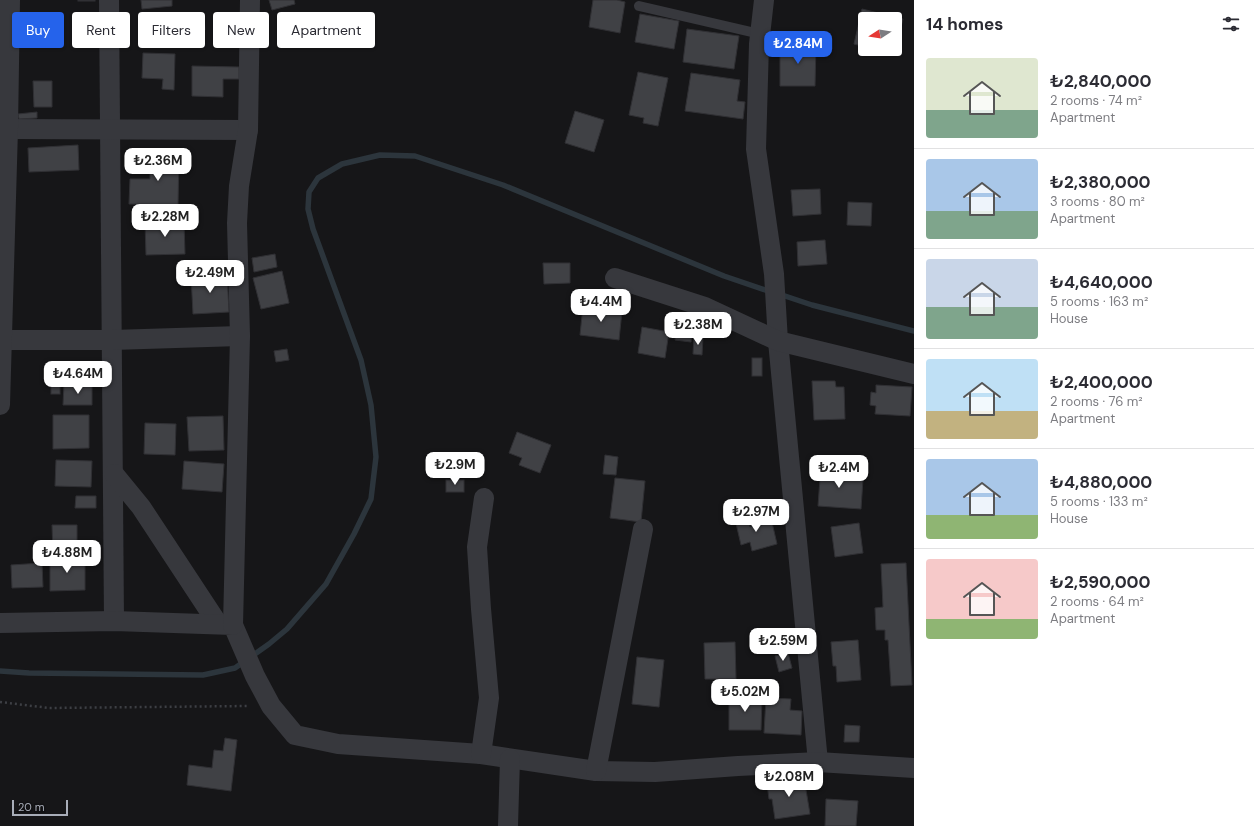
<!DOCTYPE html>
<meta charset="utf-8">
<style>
:root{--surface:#fff;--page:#f7f7f7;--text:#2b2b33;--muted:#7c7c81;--line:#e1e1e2;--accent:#2563eb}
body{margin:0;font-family:"DM Sans",sans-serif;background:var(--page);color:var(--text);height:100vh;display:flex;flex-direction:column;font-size:15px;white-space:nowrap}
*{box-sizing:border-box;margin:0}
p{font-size:13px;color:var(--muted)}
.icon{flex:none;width:22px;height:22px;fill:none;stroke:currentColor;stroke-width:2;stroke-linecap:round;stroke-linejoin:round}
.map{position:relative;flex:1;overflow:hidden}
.panel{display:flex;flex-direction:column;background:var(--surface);width:340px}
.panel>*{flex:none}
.hud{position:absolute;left:12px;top:12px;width:380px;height:36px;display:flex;gap:8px}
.needle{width:26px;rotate:258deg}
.buttons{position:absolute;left:858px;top:12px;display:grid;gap:8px}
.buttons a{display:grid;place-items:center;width:44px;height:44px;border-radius:4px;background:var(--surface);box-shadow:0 1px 3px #0004;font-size:20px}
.scale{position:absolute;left:12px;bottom:10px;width:56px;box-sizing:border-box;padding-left:4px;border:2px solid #a8adb8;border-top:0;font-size:11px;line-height:14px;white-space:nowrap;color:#a8adb8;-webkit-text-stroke:3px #111113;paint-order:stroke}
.price{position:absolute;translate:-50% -34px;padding:0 9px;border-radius:8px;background:#fff;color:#222;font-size:13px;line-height:26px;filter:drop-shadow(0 1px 2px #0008)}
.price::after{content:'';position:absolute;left:50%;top:24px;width:12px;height:9px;margin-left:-6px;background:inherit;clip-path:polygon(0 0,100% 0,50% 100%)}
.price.on{background:var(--accent);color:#fff}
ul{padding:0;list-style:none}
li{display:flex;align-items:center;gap:12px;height:100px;padding:0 12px}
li+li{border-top:1px solid var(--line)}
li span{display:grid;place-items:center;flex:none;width:112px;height:80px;border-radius:4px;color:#555}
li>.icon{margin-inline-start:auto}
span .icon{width:48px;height:48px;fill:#fffc;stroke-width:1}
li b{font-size:17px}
h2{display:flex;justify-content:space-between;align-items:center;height:48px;padding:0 12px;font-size:17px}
.tag{padding:0 14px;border-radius:4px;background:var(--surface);box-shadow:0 1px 3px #0004;font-size:14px;line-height:36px}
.tag.on{background:var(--accent);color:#fff}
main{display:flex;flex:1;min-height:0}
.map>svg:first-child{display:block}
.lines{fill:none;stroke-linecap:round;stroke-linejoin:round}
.stream{stroke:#2c353c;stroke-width:5.5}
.building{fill:#404145;stroke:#303034}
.path{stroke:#3d3f44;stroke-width:2.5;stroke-dasharray:2 3;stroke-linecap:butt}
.lane{stroke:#37383d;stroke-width:10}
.street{stroke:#37383d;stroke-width:20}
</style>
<main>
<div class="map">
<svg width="914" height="826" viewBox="0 0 914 826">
<rect width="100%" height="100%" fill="#161618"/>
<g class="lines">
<g class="stream">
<polyline points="779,294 812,305 914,331"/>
<polyline points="0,671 29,673 203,675 235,668 269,644 287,629 326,584 354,534 371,499 376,457 371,405 361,360 313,229 308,209 309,192 318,178 342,164 380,155 415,156 503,185 724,276 771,292"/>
</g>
</g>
<g class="building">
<rect x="78" y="0" width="17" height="1"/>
<polygon points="141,0 172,0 172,6 142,9"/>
<polygon points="269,0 294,0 295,4 272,10"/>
<polygon points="593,0 617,0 625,2 620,33 589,27"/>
<polygon points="862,9 903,19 897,43 895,42 895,19 865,19 865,47 854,44"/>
<polygon points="640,14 679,21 674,49 635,42"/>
<polygon points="91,15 94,30 81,32 79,17"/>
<polygon points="204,17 205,30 187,32 186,19"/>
<polygon points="687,29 739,36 734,69 683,62"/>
<polygon points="780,43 816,44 815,86 780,86"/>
<polygon points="874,49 890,49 889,53"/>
<polygon points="143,53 175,54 174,90 162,89 163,79 142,78"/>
<polygon points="192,66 239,67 239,79 223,79 223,97 192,96"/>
<polygon points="638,72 668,78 658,126 643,123 644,118 629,115"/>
<polygon points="691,73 740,80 737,101 745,102 743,119 685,111"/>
<polygon points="33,81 52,81 52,107 34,107"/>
<polygon points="575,111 604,120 594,152 565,143"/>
<polygon points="37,112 37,118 19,119 18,114"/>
<polygon points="78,145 79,170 29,172 28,148"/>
<polygon points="150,152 179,152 178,205 129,204 130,179 150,179"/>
<polygon points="820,189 821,214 793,216 791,190"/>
<polygon points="848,202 872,203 871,226 847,225"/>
<polygon points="184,222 185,254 146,255 145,223"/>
<polygon points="825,240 827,264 798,266 797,242"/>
<polygon points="275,254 277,267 254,272 252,258"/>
<polygon points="543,263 570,263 570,283 544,284"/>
<polygon points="282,271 289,303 261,309 253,278"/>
<polygon points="227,274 229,312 193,314 191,275"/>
<polygon points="583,306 622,311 619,340 580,335"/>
<polygon points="642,327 669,332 665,358 638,353"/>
<polygon points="676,328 692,330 691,342 675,340"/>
<polygon points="694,336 703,337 702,355 693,354"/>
<polygon points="287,349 289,360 276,362 274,351"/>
<rect x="752" y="358" width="10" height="18"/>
<polygon points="812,381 835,381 836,387 844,387 845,419 814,420"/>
<rect x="51" y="383" width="9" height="11"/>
<polygon points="64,384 92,384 92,405 63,405"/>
<polygon points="876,385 912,387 910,416 875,414 876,406 870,405 871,392 876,393"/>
<polygon points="53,415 89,415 89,448 53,449"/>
<polygon points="223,416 224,450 189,451 187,417"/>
<polygon points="145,423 176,424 175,455 144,454"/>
<polygon points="517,432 551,445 540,473 519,465 522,458 509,453"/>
<polygon points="605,455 618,457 616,475 603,474"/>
<polygon points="56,460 92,461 91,487 55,486"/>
<polygon points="184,461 224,464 222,492 182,489"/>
<polygon points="821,465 840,466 839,477 863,479 861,509 818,506"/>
<polygon points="615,478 645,481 641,522 610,518"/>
<rect x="446" y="480" width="18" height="12"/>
<polygon points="76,496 96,496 96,508 75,508"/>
<polygon points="758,512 761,524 751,526 748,515"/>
<polygon points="747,516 750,527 761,524 760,521 771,518 777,544 752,551 750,542 741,545 735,519"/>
<polygon points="859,523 863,553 835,557 831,527"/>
<polygon points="52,525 77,525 77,553 53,554"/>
<polygon points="50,557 85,557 85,590 50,591"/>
<polygon points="42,563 43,587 12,588 11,565"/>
<polygon points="906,563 912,685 891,686 888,640 885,640 885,630 876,630 875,608 883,607 881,564"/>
<polygon points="858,640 861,680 837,682 836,666 833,666 831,642"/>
<polygon points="735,642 736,679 705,679 704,643"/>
<polygon points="788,653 792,668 779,672 775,656"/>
<polygon points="637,657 664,660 659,707 632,704"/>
<polygon points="729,697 762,697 761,730 729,730"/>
<polygon points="766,698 791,699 790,710 802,711 801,735 764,733"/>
<polygon points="845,725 860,726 859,742 844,742"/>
<polygon points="225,738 237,740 231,791 187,785 189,765 212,768 214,750 223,751"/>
<polygon points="804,778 810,814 775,819 772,799 769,799 767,784"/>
<polygon points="826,799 858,801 856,826 825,826"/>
</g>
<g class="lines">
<polyline class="path" points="0,702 49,708 249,706"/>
<polyline class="lane" points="639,6 760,34"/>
<g class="street">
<polyline points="109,0 114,621"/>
<polyline points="764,0 759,44 756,149 774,274 778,341 818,762"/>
<polyline points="8,129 248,130"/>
<polyline points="615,278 705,307 778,341 914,374"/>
<polyline points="3,340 112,340 240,336"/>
<polyline points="0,405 8,129 10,0"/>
<polyline points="114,474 141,507 218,624"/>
<polyline points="0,623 114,621 233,625 255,676 271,706 295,735 338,744 481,754 596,771 655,772 738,766 818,762 914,768"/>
<polyline points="233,625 240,336 237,223 239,186 248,130 250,0"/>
<polyline points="481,754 489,698 481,609 477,547 484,498"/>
<polyline points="596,771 643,529"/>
<polyline points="508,826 510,759"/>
</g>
</g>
</svg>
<div class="buttons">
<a><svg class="needle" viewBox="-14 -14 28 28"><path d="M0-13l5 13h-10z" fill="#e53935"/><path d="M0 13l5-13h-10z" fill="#7c7c81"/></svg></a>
</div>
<div class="scale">20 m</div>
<b class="price on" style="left:798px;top:65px">₺2.84M</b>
<b class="price" style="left:158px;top:182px">₺2.36M</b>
<b class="price" style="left:165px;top:238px">₺2.28M</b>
<b class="price" style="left:210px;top:294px">₺2.49M</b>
<b class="price" style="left:601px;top:323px">₺4.4M</b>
<b class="price" style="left:698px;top:346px">₺2.38M</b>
<b class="price" style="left:78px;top:395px">₺4.64M</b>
<b class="price" style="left:455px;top:486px">₺2.9M</b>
<b class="price" style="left:839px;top:489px">₺2.4M</b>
<b class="price" style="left:756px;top:533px">₺2.97M</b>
<b class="price" style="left:67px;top:574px">₺4.88M</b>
<b class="price" style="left:783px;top:662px">₺2.59M</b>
<b class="price" style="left:745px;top:713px">₺5.02M</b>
<b class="price" style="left:789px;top:798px">₺2.08M</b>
<div class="hud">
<a class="tag on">Buy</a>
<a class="tag">Rent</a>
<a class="tag">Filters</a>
<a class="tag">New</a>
<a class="tag">Apartment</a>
</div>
</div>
<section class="panel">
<h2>14 homes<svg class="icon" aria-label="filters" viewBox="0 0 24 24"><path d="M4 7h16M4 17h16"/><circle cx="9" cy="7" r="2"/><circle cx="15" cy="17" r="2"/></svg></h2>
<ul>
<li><span style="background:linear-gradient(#dfe7d0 65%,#7fa58c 0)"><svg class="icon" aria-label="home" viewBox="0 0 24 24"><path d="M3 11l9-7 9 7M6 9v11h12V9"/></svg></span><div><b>₺2,840,000</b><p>2 rooms · 74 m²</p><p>Apartment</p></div></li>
<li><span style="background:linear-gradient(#a9c7e8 65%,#7fa58c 0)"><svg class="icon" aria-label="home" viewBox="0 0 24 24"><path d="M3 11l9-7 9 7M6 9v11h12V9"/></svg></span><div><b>₺2,380,000</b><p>3 rooms · 80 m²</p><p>Apartment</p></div></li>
<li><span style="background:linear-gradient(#c9d6e8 60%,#7fa58c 0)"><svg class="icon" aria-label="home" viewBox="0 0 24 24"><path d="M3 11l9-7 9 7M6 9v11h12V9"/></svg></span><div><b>₺4,640,000</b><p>5 rooms · 163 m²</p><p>House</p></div></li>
<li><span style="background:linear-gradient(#bfe0f5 65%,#c2b280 0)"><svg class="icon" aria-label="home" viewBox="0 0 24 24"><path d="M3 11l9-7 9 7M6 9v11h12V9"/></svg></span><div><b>₺2,400,000</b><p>2 rooms · 76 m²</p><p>Apartment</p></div></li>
<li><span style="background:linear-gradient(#a9c7e8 70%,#8fb573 0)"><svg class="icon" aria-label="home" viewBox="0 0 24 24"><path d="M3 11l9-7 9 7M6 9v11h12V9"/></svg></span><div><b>₺4,880,000</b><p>5 rooms · 133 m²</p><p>House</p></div></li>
<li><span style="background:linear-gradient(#f6c9c9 75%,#8fb573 0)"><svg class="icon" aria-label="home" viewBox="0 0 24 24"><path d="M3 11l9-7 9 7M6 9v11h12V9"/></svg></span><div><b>₺2,590,000</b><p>2 rooms · 64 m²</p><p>Apartment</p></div></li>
</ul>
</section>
</main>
